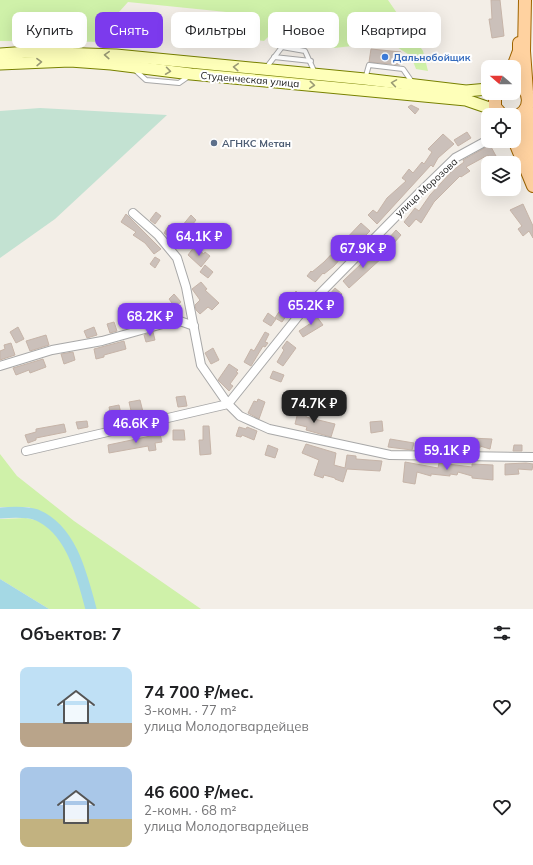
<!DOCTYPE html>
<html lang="ru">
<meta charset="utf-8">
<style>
:root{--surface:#fff;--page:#f2f2f2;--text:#202124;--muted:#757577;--accent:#7c3aed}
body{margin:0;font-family:Mulish,sans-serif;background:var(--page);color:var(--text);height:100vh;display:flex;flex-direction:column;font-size:15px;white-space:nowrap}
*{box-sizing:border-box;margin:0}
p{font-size:13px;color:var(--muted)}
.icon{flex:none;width:22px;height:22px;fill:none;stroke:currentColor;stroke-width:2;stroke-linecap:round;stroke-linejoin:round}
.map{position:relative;height:609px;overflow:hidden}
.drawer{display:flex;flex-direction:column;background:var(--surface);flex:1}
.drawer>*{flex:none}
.hud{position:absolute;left:12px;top:12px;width:509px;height:36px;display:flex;gap:8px}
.needle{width:26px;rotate:290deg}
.controls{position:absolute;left:481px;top:60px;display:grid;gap:8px}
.controls a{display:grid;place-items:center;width:40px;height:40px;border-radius:8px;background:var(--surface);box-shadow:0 4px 16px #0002;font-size:20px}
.price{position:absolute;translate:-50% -34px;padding:0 9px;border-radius:8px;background:var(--accent);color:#fff;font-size:13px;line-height:26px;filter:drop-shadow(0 1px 2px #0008)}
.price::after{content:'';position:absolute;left:50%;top:24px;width:12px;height:9px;margin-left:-6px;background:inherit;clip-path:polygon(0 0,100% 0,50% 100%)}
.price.current{background:#222;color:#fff}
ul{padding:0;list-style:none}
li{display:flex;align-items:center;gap:12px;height:100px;padding:0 20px}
li span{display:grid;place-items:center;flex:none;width:112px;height:80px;border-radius:8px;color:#555}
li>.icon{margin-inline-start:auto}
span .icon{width:48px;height:48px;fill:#fffc;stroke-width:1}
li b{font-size:17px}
h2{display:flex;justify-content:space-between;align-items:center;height:48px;padding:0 20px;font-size:17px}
.chip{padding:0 14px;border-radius:8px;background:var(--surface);box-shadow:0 4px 16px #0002;font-size:14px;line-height:36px}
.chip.current{background:var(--accent);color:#fff}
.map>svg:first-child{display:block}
.grass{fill:#cff1a9}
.wetland{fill:#c3e2d2}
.water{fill:#a4d8e4}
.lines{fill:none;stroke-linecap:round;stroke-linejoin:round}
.river{stroke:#a4d8e4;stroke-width:11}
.building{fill:#cbc0ba;stroke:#c6b4a8}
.lane-casing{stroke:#a8a8a8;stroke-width:6}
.street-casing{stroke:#a8a8a8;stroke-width:10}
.secondary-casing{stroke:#788100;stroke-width:13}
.primary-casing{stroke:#9f6400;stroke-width:14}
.lane{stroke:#fff;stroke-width:4}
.street{stroke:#fff;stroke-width:8}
.secondary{stroke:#feffb9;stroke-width:11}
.primary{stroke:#ffd2a0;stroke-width:12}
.oneway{stroke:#9b9b75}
.shop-dot{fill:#3f7fe0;stroke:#fff;stroke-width:1.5}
.service-dot{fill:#5c6f8a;stroke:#fff;stroke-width:1.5}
.labels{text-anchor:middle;stroke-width:4;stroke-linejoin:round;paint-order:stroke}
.shop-label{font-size:10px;font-weight:bold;fill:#366cbe;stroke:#fff;text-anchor:start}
.street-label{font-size:10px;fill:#212121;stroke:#fff}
.service-label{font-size:10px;font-weight:bold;fill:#4e5e75;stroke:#fff;text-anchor:start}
</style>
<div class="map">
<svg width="533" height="609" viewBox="0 0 533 609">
<rect width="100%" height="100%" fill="#f3eee7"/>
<g class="grass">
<polygon points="0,0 388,0 423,51 428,71 416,69 411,56 389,42 334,48 324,47 322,35 311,26 285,20 264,41 257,40 259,24 236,13 128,2 119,12 115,42 0,41"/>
<polygon points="0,454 17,476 74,521 201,609 49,609 0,579 0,519 26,518 59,525 29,507 0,507"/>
</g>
<polygon class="wetland" points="40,108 167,115 55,219 0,258 0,111"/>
<polygon class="water" points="0,579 49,609 0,609"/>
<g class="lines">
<path class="river" d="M0 513C12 512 26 511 37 515 72 530 82 576 91 609"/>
</g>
<g class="building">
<polygon points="491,0 500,0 504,36 492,38 489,19 492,19"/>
<polygon points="371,49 401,52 400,65 369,62"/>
<polygon points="411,105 419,109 415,114 408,107"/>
<polygon points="467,132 471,138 458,146 454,140"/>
<polygon points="443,134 454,144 438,158 433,167 431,165 377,224 368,215 373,210 377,213 387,198 406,181 402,178 409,169 413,173 422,162 424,164 432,152 428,149"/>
<polygon points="490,145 496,156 490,159 488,155 466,167 470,171 461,177 460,176 434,202 421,223 416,219 409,227 404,222 415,208 419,211 430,195 452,171 464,162 463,160"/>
<polygon points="523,204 533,226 533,238 529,231 523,236 518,229 522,226 510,210"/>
<polygon points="156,212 161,216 155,224 150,220"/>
<polygon points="126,214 161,249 154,254 145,243 133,235 136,232 121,222"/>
<polygon points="191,215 196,220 192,225 201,233 194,241 188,236 191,233 182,226"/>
<polygon points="361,223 370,231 349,252 348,250 334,266 324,274 323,273 315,282 307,276 311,271 312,272 324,262"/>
<polygon points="169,225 177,230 172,239 164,233"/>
<polygon points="396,230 401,235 394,243 389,238"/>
<polygon points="194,247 204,254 205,252 210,256 201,267 188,255"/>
<polygon points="375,250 383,257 349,288 343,281 362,263 363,264"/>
<polygon points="155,257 160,260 155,268 150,264"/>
<polygon points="205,265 213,272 208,278 200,272"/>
<polygon points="201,282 207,289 205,290 219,303 212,310 208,307 200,314 196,310 195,305 200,300 192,289"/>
<polygon points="335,288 342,294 337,299 330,294"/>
<polygon points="296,291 300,296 282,322 275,318 289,296 291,298"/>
<polygon points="174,294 181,302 175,307 169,299"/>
<polygon points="325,300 333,306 328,313 320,306"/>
<polygon points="171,307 173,315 149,321 147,314"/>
<polygon points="268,313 276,319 271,326 263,321"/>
<polygon points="314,313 323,325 303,337 299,331 311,323 307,319"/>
<polygon points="136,315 139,325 128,328 126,318"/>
<polygon points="114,322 117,331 110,333 107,324"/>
<polygon points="18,327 24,339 16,343 10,332"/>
<polygon points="94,327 97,335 87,338 84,331"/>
<polygon points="153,332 155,340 146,342 144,335"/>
<polygon points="265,332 269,334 265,342 268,343 265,347 263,346 251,366 244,362 251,349 254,351"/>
<polygon points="46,335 49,345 30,351 26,341"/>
<polygon points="124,341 126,349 104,355 104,357 96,359 94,349"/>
<polygon points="287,341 296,348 283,366 277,362 284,350 282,348"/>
<polygon points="11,343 15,355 0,360 0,351 5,349 4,345"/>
<polygon points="213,348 219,360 211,364 205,353"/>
<polygon points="73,352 75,360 64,364 61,354"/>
<polygon points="43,359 46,367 30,373 29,370 16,375 13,368"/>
<polygon points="229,364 238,370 236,372 238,373 230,384 233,386 229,391 218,380"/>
<polygon points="273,371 284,375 281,382 270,378"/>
<polygon points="185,396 187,406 178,407 176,397"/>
<polygon points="258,399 265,402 259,419 248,413 254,401 257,402"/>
<polygon points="140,400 143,412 132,415 129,402"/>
<polygon points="119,405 122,418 112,421 109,407"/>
<polygon points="299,408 308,411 306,417 335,424 331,437 306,430 307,427 295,424"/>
<polygon points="87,421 88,427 78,429 76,422"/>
<polygon points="382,421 383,431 371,433 370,422"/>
<polygon points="64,424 66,432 36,438 36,440 28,443 25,435 36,432 36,429"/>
<polygon points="203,426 209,426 211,454 200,455 199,440 203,440"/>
<polygon points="239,427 246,429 247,427 257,431 254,440 242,435 241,437 236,436"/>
<polygon points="173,430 184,430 185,440 173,440"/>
<polygon points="160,434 162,442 155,443 156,450 149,451 148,446 109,453 108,445"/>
<polygon points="470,438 492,439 490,449 480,446 480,448 470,447"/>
<polygon points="390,439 414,443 412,450 388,447"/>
<rect x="432" y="439" width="9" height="11"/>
<polygon points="306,444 336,453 334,465 345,468 347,455 356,456 356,459 382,461 380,471 347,469 343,482 335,479 335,478 324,475 323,478 314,475 319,460 302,453"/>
<polygon points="268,445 278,449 275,458 265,455"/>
<polygon points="514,445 522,445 522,451 513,451"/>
<polygon points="405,462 438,468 439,463 472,467 472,464 493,465 493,480 472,478 472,476 458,472 457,475 450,474 450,476 431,474 431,476 417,472 415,484 403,482"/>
<polygon points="526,463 533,464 532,470 518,469 519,474 505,475 505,464"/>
</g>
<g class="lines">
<g class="lane-casing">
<g id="lane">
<polyline points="274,57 311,61"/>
<polyline points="266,68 282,47 305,51 315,73"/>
<polyline points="134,69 146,80 179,83 189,76"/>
<polyline points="365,79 369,65 403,69 412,82"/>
</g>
</g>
<g class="street-casing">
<g id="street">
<polyline points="133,213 158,235 177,258 186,287 201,365 228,404 300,314 419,193 455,158 488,140"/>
<polyline points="0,366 52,350 102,341 177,320 194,326"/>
<polyline points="26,451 228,404 240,416 269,429 390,455 533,457"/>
</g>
</g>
<g class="secondary-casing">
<g id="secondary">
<polyline points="0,54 28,52 116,55 365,79 466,91 488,89"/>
<polyline points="0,64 70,61 111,64 191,74 466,100 498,111"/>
</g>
</g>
<g class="primary-casing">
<g id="primary">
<polyline points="525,0 524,51 527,92"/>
<polyline points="513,67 519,51 519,43"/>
<path d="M514 83C532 88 533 112 514 117"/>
<polyline points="495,93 495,107 502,115"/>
<polyline points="527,108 527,151 533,169"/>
<polyline points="514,140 533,186"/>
</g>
</g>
<use href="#lane" class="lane"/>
<use href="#street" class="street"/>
<use href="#secondary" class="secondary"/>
<use href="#primary" class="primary"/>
</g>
<defs><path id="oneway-chevron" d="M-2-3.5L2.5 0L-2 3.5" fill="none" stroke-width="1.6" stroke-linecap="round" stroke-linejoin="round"/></defs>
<g class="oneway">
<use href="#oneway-chevron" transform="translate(107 55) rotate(-177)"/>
<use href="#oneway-chevron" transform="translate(39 62) rotate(-1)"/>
<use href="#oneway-chevron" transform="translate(236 67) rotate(-176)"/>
<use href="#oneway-chevron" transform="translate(168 71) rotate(8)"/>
<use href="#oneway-chevron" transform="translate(394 83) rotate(-171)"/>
<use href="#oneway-chevron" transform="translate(312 85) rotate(5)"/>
</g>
<circle class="shop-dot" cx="385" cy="57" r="4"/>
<circle class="service-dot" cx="214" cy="143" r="4"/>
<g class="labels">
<g class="shop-label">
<text x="393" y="61">Дальнобойщик</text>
</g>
<g class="street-label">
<text transform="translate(250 79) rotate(5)" y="4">Студенческая улица</text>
<text transform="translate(426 187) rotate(-43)" y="4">улица Морозова</text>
</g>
<g class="service-label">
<text x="222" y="147">АГНКС Метан</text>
</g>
</g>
</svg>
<div class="controls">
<a><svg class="needle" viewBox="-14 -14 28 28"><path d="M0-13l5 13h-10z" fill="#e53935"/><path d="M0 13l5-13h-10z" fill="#757577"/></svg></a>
<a><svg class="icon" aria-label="locate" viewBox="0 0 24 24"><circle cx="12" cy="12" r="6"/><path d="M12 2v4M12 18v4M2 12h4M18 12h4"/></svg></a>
<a><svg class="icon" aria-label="layers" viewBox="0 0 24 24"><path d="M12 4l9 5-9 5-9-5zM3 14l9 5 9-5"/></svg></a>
</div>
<b class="price" style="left:199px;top:257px">64.1K ₽</b>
<b class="price" style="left:363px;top:269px">67.9K ₽</b>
<b class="price" style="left:311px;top:326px">65.2K ₽</b>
<b class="price" style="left:150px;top:337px">68.2K ₽</b>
<b class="price current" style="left:314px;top:424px">74.7K ₽</b>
<b class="price" style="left:136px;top:444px">46.6K ₽</b>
<b class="price" style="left:447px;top:471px">59.1K ₽</b>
<div class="hud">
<a class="chip">Купить</a>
<a class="chip current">Снять</a>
<a class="chip">Фильтры</a>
<a class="chip">Новое</a>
<a class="chip">Квартира</a>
</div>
</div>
<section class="drawer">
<h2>Объектов: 7<svg class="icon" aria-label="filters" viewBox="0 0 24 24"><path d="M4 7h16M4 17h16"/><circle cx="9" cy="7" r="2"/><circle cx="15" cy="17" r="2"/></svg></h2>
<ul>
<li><span style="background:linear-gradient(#bfe0f5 70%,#b9a48a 0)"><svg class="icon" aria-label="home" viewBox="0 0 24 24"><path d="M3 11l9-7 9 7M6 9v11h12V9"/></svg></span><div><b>74 700 ₽/мес.</b><p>3-комн. · 77 m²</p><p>улица Молодогвардейцев</p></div><svg class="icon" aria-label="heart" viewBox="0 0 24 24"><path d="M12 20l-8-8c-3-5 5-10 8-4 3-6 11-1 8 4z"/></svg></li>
<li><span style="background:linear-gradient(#a9c7e8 65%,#c2b280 0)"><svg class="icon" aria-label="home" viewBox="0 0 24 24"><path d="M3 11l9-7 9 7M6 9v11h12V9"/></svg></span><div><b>46 600 ₽/мес.</b><p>2-комн. · 68 m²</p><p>улица Молодогвардейцев</p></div><svg class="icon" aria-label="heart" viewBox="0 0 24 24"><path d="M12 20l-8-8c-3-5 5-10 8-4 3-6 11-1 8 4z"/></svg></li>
</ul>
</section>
